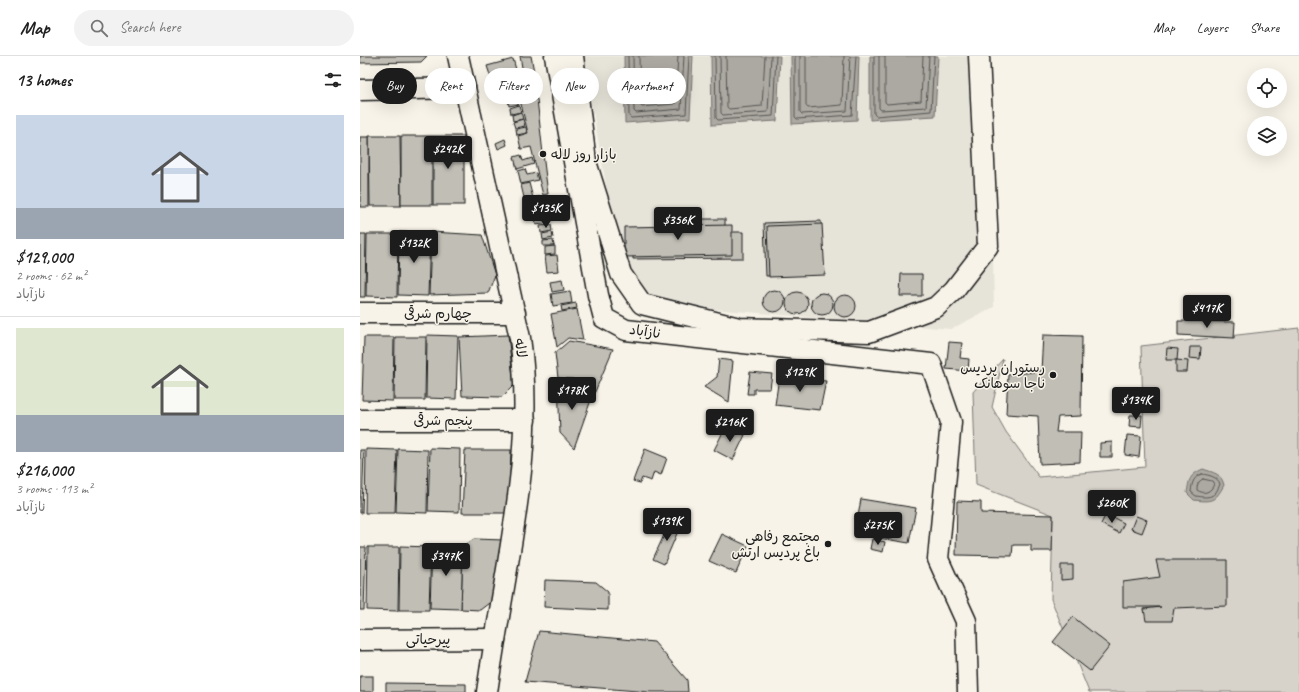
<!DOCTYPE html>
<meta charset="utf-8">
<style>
:root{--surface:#fff;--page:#f2f2f2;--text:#222;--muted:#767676;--line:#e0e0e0;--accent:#1c1c1c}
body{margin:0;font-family:Caveat,"Playpen Sans Arabic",sans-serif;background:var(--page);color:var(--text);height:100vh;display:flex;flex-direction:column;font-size:15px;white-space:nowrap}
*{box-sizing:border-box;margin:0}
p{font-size:13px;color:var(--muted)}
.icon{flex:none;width:22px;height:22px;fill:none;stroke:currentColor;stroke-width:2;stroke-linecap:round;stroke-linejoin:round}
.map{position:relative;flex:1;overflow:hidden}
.sheet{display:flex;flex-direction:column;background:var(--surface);width:360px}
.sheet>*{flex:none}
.hud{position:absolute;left:12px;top:12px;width:380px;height:36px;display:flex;gap:8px}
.tools{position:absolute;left:887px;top:12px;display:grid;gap:8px}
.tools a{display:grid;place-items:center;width:40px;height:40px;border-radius:50%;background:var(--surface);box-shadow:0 4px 16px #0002;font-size:20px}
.price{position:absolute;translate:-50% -34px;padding:0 9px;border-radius:4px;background:var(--accent);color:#fff;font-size:13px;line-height:26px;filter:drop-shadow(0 1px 2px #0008)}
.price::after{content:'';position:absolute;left:50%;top:24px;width:12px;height:9px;margin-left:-6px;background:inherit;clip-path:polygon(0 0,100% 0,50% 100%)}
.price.on{background:#222;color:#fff}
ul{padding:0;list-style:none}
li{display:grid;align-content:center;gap:8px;height:212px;padding:0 16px}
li+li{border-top:1px solid var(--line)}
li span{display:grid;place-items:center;height:124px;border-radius:0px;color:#555}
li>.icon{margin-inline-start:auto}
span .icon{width:72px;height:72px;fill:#fffc;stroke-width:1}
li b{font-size:17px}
h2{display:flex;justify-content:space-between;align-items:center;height:48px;padding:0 16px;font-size:17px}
.tag{padding:0 14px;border-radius:18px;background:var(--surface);box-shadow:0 4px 16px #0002;font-size:14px;line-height:36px}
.tag.on{background:var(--accent);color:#fff}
header{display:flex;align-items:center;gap:24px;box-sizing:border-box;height:56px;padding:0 20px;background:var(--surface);border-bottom:1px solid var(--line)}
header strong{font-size:19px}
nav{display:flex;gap:22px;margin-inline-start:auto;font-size:14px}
.search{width:280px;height:36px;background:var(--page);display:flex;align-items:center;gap:10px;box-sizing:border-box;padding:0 14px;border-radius:22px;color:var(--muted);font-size:15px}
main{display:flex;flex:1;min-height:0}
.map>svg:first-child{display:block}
.built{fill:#e6e3d9}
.green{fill:#d7d3cb;stroke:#7a7874}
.water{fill:#aca9a2;stroke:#72716c}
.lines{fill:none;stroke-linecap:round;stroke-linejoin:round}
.shore{stroke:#565452;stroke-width:1}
.building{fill:#c0beb5;stroke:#1c1c1c}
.minor-casing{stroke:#1c1c1c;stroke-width:23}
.minor{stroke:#f7f3e8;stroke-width:20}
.poi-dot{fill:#1c1c1c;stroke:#f7f3e8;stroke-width:1.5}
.labels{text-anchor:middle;stroke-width:3;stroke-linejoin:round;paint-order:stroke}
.poi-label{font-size:14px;fill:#1c1c1c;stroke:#f7f3e8;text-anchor:end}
.street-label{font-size:14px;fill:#1c1c1c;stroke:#f7f3e8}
</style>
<header>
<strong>Map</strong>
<div class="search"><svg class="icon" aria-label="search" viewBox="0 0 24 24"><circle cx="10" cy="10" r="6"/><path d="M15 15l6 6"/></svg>Search here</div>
<nav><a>Map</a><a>Layers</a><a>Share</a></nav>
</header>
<main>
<section class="sheet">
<h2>13 homes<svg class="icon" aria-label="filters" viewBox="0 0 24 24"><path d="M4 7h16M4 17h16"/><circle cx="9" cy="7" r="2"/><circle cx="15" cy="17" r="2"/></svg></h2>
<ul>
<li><span style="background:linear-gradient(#c9d6e8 75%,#9aa5b1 0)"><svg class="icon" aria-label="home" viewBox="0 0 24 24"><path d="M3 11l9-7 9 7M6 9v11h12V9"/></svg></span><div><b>$129,000</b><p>2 rooms · 62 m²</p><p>نازآباد</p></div></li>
<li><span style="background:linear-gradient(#dfe7d0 70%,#9aa5b1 0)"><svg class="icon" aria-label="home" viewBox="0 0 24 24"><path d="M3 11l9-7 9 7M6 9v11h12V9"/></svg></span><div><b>$216,000</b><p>3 rooms · 113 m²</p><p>نازآباد</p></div></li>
</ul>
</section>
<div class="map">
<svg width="939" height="636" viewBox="0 0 939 636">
<rect width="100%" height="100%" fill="#f7f3e8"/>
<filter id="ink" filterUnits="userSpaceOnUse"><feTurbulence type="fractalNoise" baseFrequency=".025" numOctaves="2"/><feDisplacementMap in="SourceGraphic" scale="8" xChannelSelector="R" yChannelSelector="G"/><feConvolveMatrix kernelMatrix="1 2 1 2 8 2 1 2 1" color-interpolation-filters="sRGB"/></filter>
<g filter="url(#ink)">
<polygon class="built" points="223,0 629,0 634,251 591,273 267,246"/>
<polygon class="green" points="939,272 939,636 729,636 691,543 693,459 616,429 613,336 643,303 632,351 646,376 679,421 785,411 781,290"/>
<g class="water">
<polygon points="264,0 333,0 330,62 265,67"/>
<polygon points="351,0 420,0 417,65 352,69"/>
<polygon points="431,0 499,0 497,64 432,68"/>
<polygon points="510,0 578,0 575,60 510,64"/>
<path d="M843 413C854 417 861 417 864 429 855 446 851 446 834 444L827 437C829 424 829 419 843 413Z"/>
</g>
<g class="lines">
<g class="shore">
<polyline points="268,0 269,60 271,62 326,58 329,0"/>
<polyline points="273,0 274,55 276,57 321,53 324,0"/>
<polyline points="279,0 280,49 282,51 315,48 318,0"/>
<polyline points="355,0 356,62 358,64 413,60 416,0"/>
<polyline points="360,0 361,57 363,59 408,56 411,0"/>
<polyline points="366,0 367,51 369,53 402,50 405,0"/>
<polyline points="435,0 435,61 437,63 492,59 496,0"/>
<polyline points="440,0 440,56 442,58 487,55 490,0"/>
<polyline points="446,0 446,50 448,52 482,49 484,0"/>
<polyline points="514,0 514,58 516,60 571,55 574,0"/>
<polyline points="519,0 519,52 521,54 566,51 569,0"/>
<polyline points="525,0 525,46 527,48 561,45 563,0"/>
<path d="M842 418C849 419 858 421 860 428 855 442 849 442 836 440L831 436C832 427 833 421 842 418Z"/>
<path d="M843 423 852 425 854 428C851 436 844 439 837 434 837 429 838 425 843 423Z"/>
</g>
</g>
<g class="building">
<polygon points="0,0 67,0 61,6 0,7"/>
<polygon points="160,0 171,0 176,26 162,29 160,18 163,17"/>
<polygon points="153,3 157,17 132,25 127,10"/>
<polygon points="157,42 159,48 149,50 148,44"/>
<polygon points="177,43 183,98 188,138 183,139 171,91 161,93 158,80 168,77 160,44"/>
<polygon points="159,49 161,56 151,58 150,52"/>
<polygon points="161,56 163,63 153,65 152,59"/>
<polygon points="163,63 165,70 155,72 153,66"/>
<polygon points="166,71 167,77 157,79 156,73"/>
<polygon points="9,80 40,80 41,150 10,150"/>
<rect x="41" y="80" width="31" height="69"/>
<rect x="73" y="80" width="31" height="69"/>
<rect x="0" y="81" width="9" height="70"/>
<polygon points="145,83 147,89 138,93 136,87"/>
<polygon points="161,99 163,105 172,102 174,108 157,113 154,101"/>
<polygon points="165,113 167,119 176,117 178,124 161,128 158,115"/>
<polygon points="169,127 173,142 183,140 184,146 168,152 165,146 161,129"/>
<polygon points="184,151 185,157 175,160 174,154"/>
<polygon points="188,160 189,167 176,169 175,162"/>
<polygon points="338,163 365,163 365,176 383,176 383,202 273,203 273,177 338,176"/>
<polygon points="461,165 463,218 406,220 404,167"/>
<polygon points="462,168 465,219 409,221 407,170"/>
<polygon points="191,169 192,175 181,177 180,170"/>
<polygon points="372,169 372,199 264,201 264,171"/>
<polygon points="39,176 70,177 68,240 38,239"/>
<polygon points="71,176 122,179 135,219 128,237 69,239"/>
<polygon points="192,176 193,182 183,184 182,178"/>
<polygon points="0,178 6,178 5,241 0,241"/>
<polygon points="7,178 38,178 37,241 6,240"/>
<polygon points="193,184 194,190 183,190 183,185"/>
<polygon points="195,190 195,198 185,199 185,191"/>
<polygon points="197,199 199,215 187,216 185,200"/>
<polygon points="541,218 562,218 562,240 540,240"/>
<polygon points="202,224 204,234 192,236 190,226"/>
<circle cx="414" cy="245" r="11"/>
<polygon points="210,235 212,247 193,250 191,238"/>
<circle cx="437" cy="247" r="11"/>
<circle cx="462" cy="248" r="11"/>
<circle cx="485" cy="250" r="11"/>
<polygon points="216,247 217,252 202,255 201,250"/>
<polygon points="217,253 223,284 208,282 197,291 191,258"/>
<polygon points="818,265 875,266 874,282 818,279"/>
<polygon points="67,279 98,280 96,343 66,342"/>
<polygon points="148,279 154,329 142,341 102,340 99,281"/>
<polygon points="683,279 722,280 721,360 698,361 696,376 721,376 720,406 680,408 678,360 646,358 648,319 681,315"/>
<polygon points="4,281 34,281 33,345 2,344"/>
<polygon points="35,281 66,281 65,344 34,344"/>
<polygon points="209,285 253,293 234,338 222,333 213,323 198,322 195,297"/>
<polygon points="589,286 602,287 600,302 609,303 608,315 586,313"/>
<polygon points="830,291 841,291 840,303 829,302"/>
<polygon points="807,292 818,293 817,304 806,304"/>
<polygon points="359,303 373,305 369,346 344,331 357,321"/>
<polygon points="816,304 828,305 827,316 816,316"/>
<polygon points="390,316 412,318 410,333 394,333 394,338 387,338"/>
<polygon points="419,321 466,325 460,354 415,349"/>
<polygon points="211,325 219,336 232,341 214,392 200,377 198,326"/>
<polygon points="770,359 782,359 781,371 769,370"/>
<polygon points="366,370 385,379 373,404 354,394"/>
<polygon points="767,379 781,380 779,401 765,399"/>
<polygon points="752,386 752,401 740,401 740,387"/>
<polygon points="70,392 100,393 99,456 68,455"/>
<polygon points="6,393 37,394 35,457 5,457"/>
<polygon points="38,393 68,394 67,457 36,456"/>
<polygon points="285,393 307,402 301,419 294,416 291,425 282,422 280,427 273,425"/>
<polygon points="0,394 4,394 2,457 0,457"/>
<polygon points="105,394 151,394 149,457 102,457"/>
<polygon points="501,443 556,452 549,487 495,478"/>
<polygon points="597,445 621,446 621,457 693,459 692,495 671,495 671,489 653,489 652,500 596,499"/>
<polygon points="746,458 764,467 759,477 741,468"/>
<polygon points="776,460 787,464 782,477 771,473"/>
<polygon points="311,464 321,468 304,508 293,503"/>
<polygon points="362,478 388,490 376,517 349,505"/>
<polygon points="114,483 144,484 133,544 120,554 101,553 103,490"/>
<polygon points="512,483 525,486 523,496 510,493"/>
<polygon points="72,489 103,490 101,553 70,552"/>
<polygon points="40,490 71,491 69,554 39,554"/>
<polygon points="0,491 6,491 4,554 0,554"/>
<polygon points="8,491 39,491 38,555 7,554"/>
<polygon points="796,504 867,504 867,550 814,552 812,565 786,565 784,553 801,551 763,551 763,526 800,521"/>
<polygon points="701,509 713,509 713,523 701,524"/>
<polygon points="185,524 236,526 248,536 248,554 184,551"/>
<polygon points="713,561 750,590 730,615 693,586"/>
<polygon points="179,575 294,586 327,624 328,636 290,636 165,626"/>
<rect x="0" y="620" width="13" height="16"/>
<polygon points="26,627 106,628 106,636 26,636"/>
</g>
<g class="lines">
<g class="minor-casing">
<g id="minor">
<path d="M98 0 160 282C172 366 158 449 144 531 138 566 132 601 127 636"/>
<polyline points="195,0 238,239 244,262 266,274 571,308 591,366 578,503 606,565 608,636"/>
<polyline points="213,0 226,106 261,218 282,248 379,272 509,276 576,251 594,234 628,190 619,0"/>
<polyline points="0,34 105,32"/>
<polyline points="0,257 155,257"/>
<polyline points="0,364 165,364"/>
<polyline points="0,584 135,583"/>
</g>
</g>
<use href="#minor" class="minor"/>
</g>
</g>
<g class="poi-dot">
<circle cx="183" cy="98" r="4"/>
<circle cx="693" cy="319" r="4"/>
<circle cx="468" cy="488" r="4"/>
</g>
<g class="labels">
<g class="poi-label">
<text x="191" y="103" text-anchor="start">بازار روز لاله</text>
<text x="685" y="316">رستوران پردیس<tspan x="685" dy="16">ناجا سوهانک</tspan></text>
<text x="460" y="485">مجتمع رفاهی<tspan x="460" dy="16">باغ پردیس ارتش</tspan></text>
</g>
<g class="street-label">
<text x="78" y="262">چهارم شرقی</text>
<text transform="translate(285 275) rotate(8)" y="5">نازآباد</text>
<text transform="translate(161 292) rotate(82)" y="5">لاله</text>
<text x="83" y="369">پنجم شرقی</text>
<text x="68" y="588">پیرحیاتی</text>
</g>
</g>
</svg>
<div class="tools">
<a><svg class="icon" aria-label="locate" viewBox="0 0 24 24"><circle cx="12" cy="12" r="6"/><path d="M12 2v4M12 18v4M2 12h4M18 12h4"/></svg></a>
<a><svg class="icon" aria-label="layers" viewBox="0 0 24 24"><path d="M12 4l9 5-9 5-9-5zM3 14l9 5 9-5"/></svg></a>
</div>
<b class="price" style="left:88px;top:114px">$242K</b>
<b class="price" style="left:186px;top:173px">$135K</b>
<b class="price" style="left:318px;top:185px">$356K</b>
<b class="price" style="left:54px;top:208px">$132K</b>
<b class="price" style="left:847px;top:273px">$417K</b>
<b class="price on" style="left:440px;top:337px">$129K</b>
<b class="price" style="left:212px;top:355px">$178K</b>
<b class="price" style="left:776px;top:365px">$134K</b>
<b class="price" style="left:370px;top:387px">$216K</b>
<b class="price" style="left:752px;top:468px">$260K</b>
<b class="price" style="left:307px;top:486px">$139K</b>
<b class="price" style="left:518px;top:490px">$275K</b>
<b class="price" style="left:86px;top:521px">$347K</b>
<div class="hud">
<a class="tag on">Buy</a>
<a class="tag">Rent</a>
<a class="tag">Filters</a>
<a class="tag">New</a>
<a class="tag">Apartment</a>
</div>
</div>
</main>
